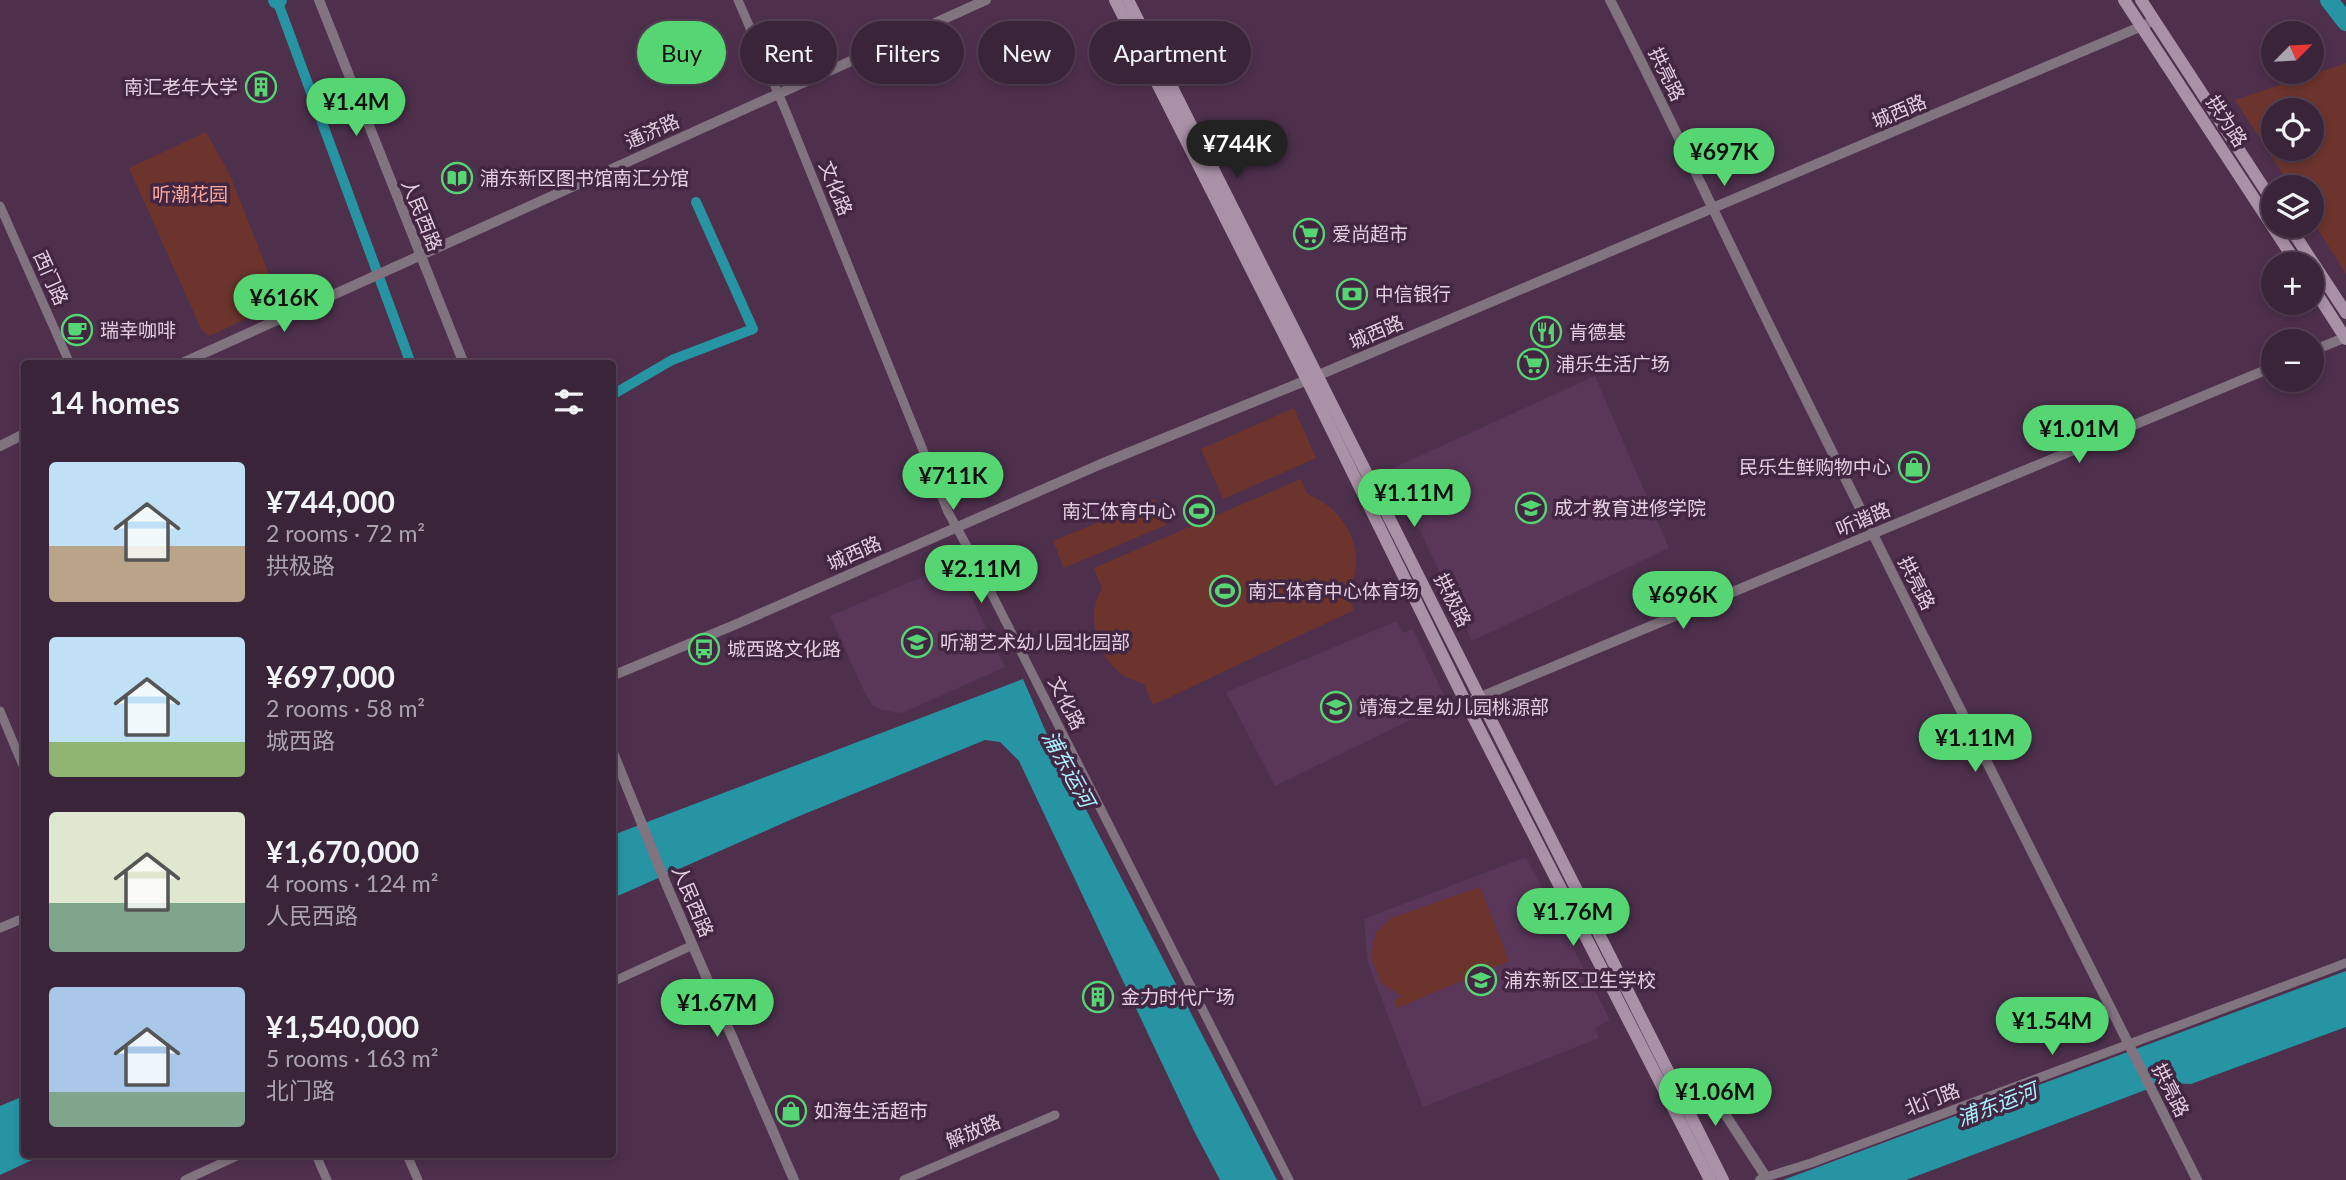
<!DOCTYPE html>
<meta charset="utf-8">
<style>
:root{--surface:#3a243a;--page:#453045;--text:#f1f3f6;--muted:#aba4af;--line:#544154;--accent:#55d672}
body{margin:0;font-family:Lato,"Noto Sans SC",sans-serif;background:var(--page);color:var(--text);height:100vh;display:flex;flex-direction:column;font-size:26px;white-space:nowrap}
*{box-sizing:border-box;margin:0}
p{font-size:23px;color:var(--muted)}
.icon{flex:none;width:38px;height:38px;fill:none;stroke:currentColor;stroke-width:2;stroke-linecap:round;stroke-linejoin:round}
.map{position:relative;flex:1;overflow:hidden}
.side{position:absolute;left:21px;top:360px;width:595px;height:798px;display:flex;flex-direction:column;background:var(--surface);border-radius:7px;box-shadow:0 4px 10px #0003,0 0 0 2px var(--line)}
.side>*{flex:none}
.banner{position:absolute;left:637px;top:21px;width:665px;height:63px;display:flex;gap:14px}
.needle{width:46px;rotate:66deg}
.buttons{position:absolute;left:2261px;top:21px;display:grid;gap:14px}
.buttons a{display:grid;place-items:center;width:63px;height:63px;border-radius:50%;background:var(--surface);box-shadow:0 4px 10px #0003,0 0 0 2px var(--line);font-size:35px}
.price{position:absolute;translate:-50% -60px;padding:0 16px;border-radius:24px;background:var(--accent);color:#111;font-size:23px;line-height:46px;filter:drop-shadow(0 2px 4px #0008)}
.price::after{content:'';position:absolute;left:50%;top:42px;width:21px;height:16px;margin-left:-10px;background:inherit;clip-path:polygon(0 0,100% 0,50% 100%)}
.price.on{background:#222;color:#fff}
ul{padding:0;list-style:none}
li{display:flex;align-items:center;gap:21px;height:175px;padding:0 28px}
li span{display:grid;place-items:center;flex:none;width:196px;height:140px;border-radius:7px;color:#555}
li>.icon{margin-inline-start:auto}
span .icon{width:84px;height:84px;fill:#fffc;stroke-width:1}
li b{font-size:30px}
h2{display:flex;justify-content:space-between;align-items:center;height:84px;padding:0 28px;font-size:30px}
.chip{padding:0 24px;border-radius:32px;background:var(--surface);box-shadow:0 4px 10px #0003,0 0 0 2px var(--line);font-size:24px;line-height:63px}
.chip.on{background:var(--accent);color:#111}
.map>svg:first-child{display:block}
.built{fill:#5a3659}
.green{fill:#6c342d;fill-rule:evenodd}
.water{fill:#2694a3}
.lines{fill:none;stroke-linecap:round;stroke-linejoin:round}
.canal{stroke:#2694a3;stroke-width:10}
.river{stroke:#2694a3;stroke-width:18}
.minor{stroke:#827381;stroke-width:9}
.tertiary{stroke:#827381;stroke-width:10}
.secondary{stroke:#a991a7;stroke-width:12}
.labels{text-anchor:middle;stroke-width:7;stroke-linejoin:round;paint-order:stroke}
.street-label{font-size:19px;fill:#e2cfe0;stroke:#432642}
.poi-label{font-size:19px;fill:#e2cfe0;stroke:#432642;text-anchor:start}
.park-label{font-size:19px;fill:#faa79c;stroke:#432642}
.water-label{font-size:21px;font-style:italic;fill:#a7f2fe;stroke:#432642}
</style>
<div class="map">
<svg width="2346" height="1180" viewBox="0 0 2346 1180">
<rect width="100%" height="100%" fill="#4e304d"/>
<g class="built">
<polygon points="1595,376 1669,548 1472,641 1391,469"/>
<polygon points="947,570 963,580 1005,667 902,713 881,710 872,705 863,689 830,616 936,571"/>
<polygon points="1397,621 1403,633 1413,629 1447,702 1275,786 1226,692"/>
<polygon points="1526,857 1610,1020 1595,1028 1599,1038 1423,1107 1368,963 1364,919"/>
</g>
<g class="green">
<path d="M2346 63V274L2312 220V187H2291L2235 100ZM2273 110H2312V149H2273Z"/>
<polygon points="206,132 230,175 280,302 210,336 202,331 129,168"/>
<polygon points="1294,408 1316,458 1223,499 1201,449"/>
<path d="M1301 479 1307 494C1345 508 1371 555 1347 592L1354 610 1153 705 1144 684C1138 681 1130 679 1124 676 1097 658 1085 615 1102 589L1094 568Z"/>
<polygon points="1155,499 1166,525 1064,568 1053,541"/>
<polygon points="1480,887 1509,961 1397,1008 1394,1000 1402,996 1381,983 1371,957 1376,932 1391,918"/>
</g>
<g class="water">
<polygon points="1023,679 1046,732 1277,1180 1220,1180 1194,1131 1019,761 1000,742 985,740 797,817 613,898 613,835"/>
<polygon points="2346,971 2346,1027 2191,1084 2164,1083 1906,1180 1783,1180"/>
<polygon points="24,1096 24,1155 43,1155 0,1175 0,1106"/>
</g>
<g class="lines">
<g class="canal">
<polyline points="277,0 411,364"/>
<polyline points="612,395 672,360 753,329 696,202"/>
</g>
<g class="river">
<polyline points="277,0 278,0"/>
<polyline points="2329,0 2346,22"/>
</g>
<g class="minor">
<polyline points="738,0 787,114 948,512 974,559 1289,1180"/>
<polyline points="0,206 70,364"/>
<polyline points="0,711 24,768"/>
<polyline points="0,928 24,918"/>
<polyline points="612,982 693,945"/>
<polyline points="316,1155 327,1180"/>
<polyline points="407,1155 418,1180"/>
<polyline points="1766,1177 1811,1163 2346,963"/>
<polyline points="185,1180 239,1155"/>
<polyline points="904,1180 1055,1115"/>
</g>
<g class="tertiary">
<polyline points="319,0 464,364"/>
<path d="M1610 0C1671 118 1726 238 1785 357 1921 632 2058 906 2197 1180"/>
<polyline points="2312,351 2346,337"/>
<polyline points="180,364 986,0"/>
<polyline points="0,446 24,434"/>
<polyline points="612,676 739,623 1101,464 1307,380 2147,24"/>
<polyline points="1466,703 2273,367"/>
<polyline points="612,750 667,886 794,1180"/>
<polyline points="1673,1081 1689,1077 1701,1082 1710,1091 1766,1177 1760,1180"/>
</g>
<g class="secondary">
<polyline points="1115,0 1307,380 1466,703 1710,1180"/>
<polyline points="1128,0 1723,1180"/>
<polyline points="2124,0 2297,264"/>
<polyline points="2141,0 2273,202"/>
<polyline points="2289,226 2346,313"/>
<polyline points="2312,286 2346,339"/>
</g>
</g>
<defs>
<g id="building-ring" transform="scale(1.575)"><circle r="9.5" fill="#432642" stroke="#55d672" stroke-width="1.5"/><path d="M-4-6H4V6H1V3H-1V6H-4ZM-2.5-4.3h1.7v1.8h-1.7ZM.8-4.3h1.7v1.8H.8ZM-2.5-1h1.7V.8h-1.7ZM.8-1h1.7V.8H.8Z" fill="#55d672"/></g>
<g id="library-ring" transform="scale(1.575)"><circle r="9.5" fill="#432642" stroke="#55d672" stroke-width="1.5"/><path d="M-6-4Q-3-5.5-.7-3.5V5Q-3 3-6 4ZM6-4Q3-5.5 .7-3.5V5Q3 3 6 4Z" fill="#55d672"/></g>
<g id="supermarket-ring" transform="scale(1.575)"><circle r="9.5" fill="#432642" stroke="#55d672" stroke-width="1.5"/><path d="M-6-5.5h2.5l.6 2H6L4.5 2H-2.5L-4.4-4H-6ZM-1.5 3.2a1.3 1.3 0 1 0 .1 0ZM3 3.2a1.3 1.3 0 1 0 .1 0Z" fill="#55d672"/></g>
<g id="bank-ring" transform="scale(1.575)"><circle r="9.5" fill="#432642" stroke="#55d672" stroke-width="1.5"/><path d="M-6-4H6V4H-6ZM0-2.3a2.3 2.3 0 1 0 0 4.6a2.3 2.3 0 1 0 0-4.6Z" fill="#55d672"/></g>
<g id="cafe-ring" transform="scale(1.575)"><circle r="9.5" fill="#432642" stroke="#55d672" stroke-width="1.5"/><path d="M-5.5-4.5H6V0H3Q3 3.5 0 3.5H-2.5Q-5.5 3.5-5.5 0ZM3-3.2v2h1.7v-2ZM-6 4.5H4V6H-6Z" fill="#55d672"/></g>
<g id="restaurant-ring" transform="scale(1.575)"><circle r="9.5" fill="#432642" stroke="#55d672" stroke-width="1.5"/><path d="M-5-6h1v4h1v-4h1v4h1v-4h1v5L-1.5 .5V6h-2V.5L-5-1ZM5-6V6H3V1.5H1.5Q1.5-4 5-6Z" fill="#55d672"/></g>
<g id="shop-ring" transform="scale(1.575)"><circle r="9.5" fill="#432642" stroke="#55d672" stroke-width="1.5"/><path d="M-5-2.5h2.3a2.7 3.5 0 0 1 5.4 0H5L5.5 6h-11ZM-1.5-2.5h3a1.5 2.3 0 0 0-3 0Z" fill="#55d672"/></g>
<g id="school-ring" transform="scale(1.575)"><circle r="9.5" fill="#432642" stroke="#55d672" stroke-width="1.5"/><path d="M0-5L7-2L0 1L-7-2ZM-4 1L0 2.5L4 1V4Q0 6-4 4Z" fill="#55d672"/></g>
<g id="stadium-ring" transform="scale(1.575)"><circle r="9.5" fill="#432642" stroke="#55d672" stroke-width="1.5"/><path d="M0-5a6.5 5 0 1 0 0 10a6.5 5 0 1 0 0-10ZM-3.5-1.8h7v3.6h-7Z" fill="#55d672"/></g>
<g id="bus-ring" transform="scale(1.575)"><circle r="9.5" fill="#432642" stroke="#55d672" stroke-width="1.5"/><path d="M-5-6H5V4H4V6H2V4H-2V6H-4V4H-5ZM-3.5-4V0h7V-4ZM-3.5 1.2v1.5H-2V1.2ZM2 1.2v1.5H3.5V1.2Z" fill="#55d672"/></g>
<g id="university-ring" transform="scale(1.575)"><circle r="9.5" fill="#432642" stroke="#55d672" stroke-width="1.5"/><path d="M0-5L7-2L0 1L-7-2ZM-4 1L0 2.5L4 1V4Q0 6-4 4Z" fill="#55d672"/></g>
</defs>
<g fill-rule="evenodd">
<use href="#building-ring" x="261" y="87"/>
<use href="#library-ring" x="457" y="178"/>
<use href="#supermarket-ring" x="1309" y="234"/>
<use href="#bank-ring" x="1352" y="294"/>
<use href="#cafe-ring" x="77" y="330"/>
<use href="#restaurant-ring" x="1546" y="332"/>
<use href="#supermarket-ring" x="1533" y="364"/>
<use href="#shop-ring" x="1914" y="467"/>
<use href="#school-ring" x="1531" y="508"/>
<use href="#stadium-ring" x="1199" y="511"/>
<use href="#stadium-ring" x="1225" y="591"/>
<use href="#school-ring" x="917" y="642"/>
<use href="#bus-ring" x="704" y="649"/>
<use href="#school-ring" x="1336" y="707"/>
<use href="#university-ring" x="1481" y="980"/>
<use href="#building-ring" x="1098" y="997"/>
<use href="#shop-ring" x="791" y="1111"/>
</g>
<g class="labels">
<g class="street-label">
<text transform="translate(1667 74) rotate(64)" y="7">拱亮路</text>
<text transform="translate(1899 111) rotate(-23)" y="7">城西路</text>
<text transform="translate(2227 121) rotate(57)" y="7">拱为路</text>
<text transform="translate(652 131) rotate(-24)" y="7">通济路</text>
<text transform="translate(836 188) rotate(68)" y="7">文化路</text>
<text transform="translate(422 215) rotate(68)" y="7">人民西路</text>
<text transform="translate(51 278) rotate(66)" y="7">西门路</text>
<text transform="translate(1376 332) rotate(-23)" y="7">城西路</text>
<text transform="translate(1863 519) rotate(-23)" y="7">听谐路</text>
<text transform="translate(854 553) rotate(-24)" y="7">城西路</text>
<text transform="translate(1917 583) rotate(63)" y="7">拱亮路</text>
<text transform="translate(1453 600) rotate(63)" y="7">拱极路</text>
<text transform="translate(1067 703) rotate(63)" y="7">文化路</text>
<text transform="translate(693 901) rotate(67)" y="7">人民西路</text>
<text transform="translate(2171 1090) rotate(63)" y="7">拱亮路</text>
<text transform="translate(1932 1099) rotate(-21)" y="7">北门路</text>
<text transform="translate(973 1131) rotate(-23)" y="7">解放路</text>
</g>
<g class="poi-label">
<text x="238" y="94" text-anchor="end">南汇老年大学</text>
<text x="480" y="185">浦东新区图书馆南汇分馆</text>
<text x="1332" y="241">爱尚超市</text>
<text x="1375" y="301">中信银行</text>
<text x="100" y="337">瑞幸咖啡</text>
<text x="1569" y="339">肯德基</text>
<text x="1556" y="371">浦乐生活广场</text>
<text x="1891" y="474" text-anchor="end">民乐生鲜购物中心</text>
<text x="1554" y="515">成才教育进修学院</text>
<text x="1176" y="518" text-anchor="end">南汇体育中心</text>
<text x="1248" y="598">南汇体育中心体育场</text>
<text x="940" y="649">听潮艺术幼儿园北园部</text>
<text x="727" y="656">城西路文化路</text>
<text x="1359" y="714">靖海之星幼儿园桃源部</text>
<text x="1504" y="987">浦东新区卫生学校</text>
<text x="1121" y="1004">金力时代广场</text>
<text x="814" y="1118">如海生活超市</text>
</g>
<g class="park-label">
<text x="190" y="201">听潮花园</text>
</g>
<g class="water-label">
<text transform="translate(1068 769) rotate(61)" y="7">浦东运河</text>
<text transform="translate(1997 1105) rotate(-21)" y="7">浦东运河</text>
</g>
</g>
</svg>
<div class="buttons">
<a><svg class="needle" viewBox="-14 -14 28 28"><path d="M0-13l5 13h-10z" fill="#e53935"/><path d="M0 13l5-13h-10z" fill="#aba4af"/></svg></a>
<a><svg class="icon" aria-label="locate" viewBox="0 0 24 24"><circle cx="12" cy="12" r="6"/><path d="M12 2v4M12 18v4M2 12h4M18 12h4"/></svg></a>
<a><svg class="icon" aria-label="layers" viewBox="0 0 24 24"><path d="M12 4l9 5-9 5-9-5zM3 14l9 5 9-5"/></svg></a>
<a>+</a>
<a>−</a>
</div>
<b class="price" style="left:356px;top:138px">¥1.4M</b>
<b class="price on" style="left:1237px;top:180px">¥744K</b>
<b class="price" style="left:1724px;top:188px">¥697K</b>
<b class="price" style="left:284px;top:334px">¥616K</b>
<b class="price" style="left:2079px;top:465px">¥1.01M</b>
<b class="price" style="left:953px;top:512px">¥711K</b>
<b class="price" style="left:1414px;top:529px">¥1.11M</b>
<b class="price" style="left:981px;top:605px">¥2.11M</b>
<b class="price" style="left:1683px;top:631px">¥696K</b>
<b class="price" style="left:1975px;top:774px">¥1.11M</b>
<b class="price" style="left:1573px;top:948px">¥1.76M</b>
<b class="price" style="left:717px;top:1039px">¥1.67M</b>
<b class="price" style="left:2052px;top:1057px">¥1.54M</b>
<b class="price" style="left:1715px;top:1128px">¥1.06M</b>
<div class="banner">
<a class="chip on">Buy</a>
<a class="chip">Rent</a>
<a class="chip">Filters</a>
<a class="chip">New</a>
<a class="chip">Apartment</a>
</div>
<section class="side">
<h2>14 homes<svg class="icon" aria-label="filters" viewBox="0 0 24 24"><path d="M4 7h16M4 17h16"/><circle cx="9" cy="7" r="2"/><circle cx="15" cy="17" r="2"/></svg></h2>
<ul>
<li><span style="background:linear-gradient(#bfe0f5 60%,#b9a48a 0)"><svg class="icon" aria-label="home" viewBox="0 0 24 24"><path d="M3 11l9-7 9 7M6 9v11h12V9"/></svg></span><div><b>¥744,000</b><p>2 rooms · 72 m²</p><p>拱极路</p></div></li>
<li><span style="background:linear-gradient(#bfe0f5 75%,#8fb573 0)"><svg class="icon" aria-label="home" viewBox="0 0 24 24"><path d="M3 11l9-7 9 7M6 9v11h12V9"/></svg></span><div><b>¥697,000</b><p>2 rooms · 58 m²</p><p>城西路</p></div></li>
<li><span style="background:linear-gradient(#dfe7d0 65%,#7fa58c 0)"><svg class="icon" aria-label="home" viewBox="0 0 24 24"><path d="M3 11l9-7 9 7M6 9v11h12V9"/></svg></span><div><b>¥1,670,000</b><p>4 rooms · 124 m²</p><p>人民西路</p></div></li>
<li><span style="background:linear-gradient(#a9c7e8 75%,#7fa58c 0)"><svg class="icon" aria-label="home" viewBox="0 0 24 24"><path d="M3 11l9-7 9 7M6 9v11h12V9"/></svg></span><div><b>¥1,540,000</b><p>5 rooms · 163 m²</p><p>北门路</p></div></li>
</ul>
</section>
</div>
